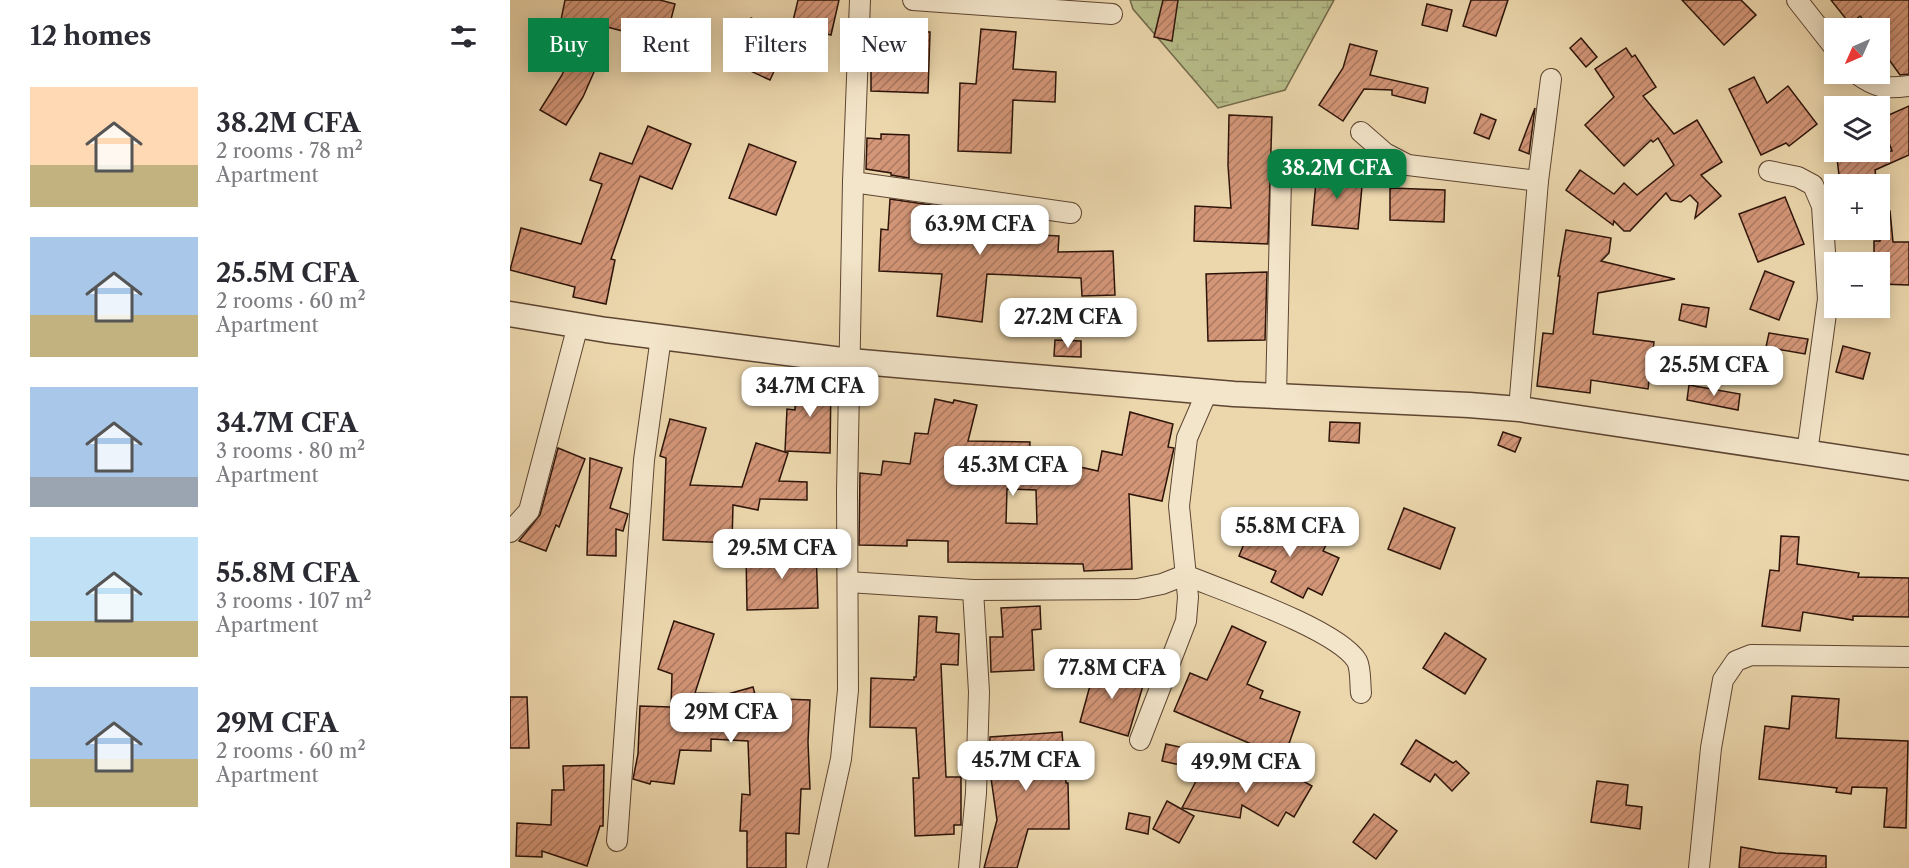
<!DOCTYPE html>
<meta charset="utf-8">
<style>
:root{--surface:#fff;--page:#f2f2f3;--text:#2b2b33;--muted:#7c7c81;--accent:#0b8043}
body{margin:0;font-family:"Libre Caslon Text",serif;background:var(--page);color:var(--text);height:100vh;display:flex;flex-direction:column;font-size:22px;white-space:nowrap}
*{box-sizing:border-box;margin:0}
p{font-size:20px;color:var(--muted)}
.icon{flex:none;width:33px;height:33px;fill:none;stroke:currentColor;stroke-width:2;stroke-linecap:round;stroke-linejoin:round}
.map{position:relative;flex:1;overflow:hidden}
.panel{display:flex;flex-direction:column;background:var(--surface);width:510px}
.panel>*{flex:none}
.guide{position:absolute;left:18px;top:18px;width:570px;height:54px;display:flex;gap:12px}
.needle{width:39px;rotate:225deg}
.tools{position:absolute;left:1314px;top:18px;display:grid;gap:12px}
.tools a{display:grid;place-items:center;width:66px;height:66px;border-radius:0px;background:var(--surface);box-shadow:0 3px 15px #0003;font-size:30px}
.price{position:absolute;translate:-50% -51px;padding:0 14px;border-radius:12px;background:#fff;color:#222;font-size:20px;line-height:39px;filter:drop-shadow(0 2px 3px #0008)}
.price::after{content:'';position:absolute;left:50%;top:36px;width:18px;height:14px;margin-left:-9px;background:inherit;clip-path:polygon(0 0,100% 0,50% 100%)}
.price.active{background:var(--accent);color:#fff}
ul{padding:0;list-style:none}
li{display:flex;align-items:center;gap:18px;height:150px;padding:0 30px}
li span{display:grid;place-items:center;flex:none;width:168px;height:120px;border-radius:0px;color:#555}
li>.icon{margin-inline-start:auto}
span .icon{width:72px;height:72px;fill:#fffc;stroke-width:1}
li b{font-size:26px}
h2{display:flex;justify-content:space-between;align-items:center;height:72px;padding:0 30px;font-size:26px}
.chip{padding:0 21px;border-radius:0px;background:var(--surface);box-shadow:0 3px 15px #0003;font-size:21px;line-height:54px}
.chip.active{background:var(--accent);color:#fff}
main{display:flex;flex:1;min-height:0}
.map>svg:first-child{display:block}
.wetland{fill:url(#wetland-marsh);stroke:#72694a;stroke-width:1.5}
.building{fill:url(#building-hatch);stroke:#2d1409;stroke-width:1.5;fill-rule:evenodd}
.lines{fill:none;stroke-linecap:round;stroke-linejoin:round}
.minor-casing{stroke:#5d4532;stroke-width:22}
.tertiary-casing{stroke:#5d4532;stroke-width:27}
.minor{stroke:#f3e5ca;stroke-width:20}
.tertiary{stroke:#f3e5ca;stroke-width:24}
</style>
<main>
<section class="panel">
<h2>12 homes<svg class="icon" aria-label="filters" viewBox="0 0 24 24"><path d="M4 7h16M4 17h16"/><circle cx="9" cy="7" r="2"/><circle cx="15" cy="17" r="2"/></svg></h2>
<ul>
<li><span style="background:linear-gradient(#ffd9b3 65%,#c2b280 0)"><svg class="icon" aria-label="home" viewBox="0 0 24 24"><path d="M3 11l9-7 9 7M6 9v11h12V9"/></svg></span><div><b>38.2M CFA</b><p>2 rooms · 78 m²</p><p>Apartment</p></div></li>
<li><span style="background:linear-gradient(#a9c7e8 65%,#c2b280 0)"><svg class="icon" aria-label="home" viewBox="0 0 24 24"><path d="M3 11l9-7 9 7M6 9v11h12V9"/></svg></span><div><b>25.5M CFA</b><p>2 rooms · 60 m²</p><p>Apartment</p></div></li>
<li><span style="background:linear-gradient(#a9c7e8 75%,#9aa5b1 0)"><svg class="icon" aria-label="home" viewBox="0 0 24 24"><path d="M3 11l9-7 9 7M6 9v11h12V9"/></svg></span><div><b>34.7M CFA</b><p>3 rooms · 80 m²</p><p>Apartment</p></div></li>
<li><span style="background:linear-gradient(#bfe0f5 70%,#c2b280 0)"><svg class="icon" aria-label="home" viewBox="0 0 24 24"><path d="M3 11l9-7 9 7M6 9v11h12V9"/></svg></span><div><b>55.8M CFA</b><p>3 rooms · 107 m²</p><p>Apartment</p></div></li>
<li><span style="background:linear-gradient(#a9c7e8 60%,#c2b280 0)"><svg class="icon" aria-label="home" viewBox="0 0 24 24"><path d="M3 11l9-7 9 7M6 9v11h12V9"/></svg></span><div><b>29M CFA</b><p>2 rooms · 60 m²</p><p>Apartment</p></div></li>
</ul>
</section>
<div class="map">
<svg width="1399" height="868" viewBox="0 0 1399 868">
<defs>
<pattern id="wetland-marsh" width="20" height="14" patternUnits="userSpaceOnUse" patternTransform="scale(1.5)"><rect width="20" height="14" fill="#b7be8a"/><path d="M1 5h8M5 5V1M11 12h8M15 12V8" fill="none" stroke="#9ea276"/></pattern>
<pattern id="building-hatch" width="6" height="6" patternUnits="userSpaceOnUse" patternTransform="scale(1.5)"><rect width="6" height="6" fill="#d39678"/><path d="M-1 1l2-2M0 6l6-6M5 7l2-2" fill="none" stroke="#ac7961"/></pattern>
</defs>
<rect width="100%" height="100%" fill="#ecd7ad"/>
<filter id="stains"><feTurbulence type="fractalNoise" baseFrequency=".00333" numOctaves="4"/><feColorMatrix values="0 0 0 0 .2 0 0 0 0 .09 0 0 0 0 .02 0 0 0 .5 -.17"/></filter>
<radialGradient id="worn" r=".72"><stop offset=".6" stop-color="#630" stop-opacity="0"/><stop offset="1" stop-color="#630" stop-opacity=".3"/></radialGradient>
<polygon class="wetland" points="620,0 824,0 775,90 708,108 623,9"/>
<g class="building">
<polygon points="55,0 150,0 165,4 155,42 97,27 91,56 73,97 56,125 30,110 52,75 62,50 23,42 27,21 50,25"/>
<polygon points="288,0 329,0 321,35 282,25"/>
<polygon points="653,0 668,0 662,41 644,37"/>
<polygon points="961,0 998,0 986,36 953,26"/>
<polygon points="1172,0 1231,0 1246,15 1214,45"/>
<polygon points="1321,0 1399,0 1399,74 1390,75 1370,47 1370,28 1360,28 1350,16 1340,24"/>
<polygon points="917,4 942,10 937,31 912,25"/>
<polygon points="241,18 280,36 260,80 221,62"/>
<polygon points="471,29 506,32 503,69 546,72 545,102 503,100 501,153 448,151 450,83 466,84"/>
<polygon points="375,31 420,32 418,93 361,91 361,70 374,71"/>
<polygon points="1071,38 1087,57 1076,67 1060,48"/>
<polygon points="840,44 867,51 860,75 918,88 915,103 882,95 882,90 854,89 833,121 809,105 833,68"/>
<polygon points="1116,48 1122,57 1125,55 1146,87 1133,96 1164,134 1187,120 1212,162 1191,175 1211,196 1185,218 1188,203 1180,195 1171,202 1161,200 1156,193 1120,231 1114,231 1104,221 1103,225 1056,190 1070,170 1104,194 1114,183 1127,195 1164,165 1148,138 1143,142 1141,140 1114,166 1075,125 1104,97 1085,69"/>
<polygon points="1244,77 1257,103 1278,86 1307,124 1279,146 1276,143 1251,155 1219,89"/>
<polygon points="1399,106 1399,155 1365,170 1367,184 1330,184 1327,158 1382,151 1370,119"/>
<polygon points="1025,108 1019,154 1009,150"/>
<polygon points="971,114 986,120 979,139 964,133"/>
<polygon points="719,115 762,117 758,244 684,241 685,206 721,208 718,165"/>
<polygon points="138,126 181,144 162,189 130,176 101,259 105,260 96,304 63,297 65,287 0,270 11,228 71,244 92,184 80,180 90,153 122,164"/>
<polygon points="371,134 399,135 399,178 381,175 381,173 356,169 357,138 371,139"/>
<polygon points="239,144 286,162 266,215 219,198"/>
<polygon points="807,171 853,176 848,229 802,225"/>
<polygon points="880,188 935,190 934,222 880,220"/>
<polygon points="1275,197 1294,244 1248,262 1229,214"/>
<polygon points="380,199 474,213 474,217 490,218 489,233 549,236 548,252 603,251 605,295 572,296 571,278 477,274 472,322 427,316 432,274 369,271 371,229 378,230"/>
<polygon points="1380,211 1383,242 1399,242 1399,285 1370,284 1370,262 1364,262 1364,241 1370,241 1370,212"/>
<polygon points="1056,230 1101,238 1099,253 1091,261 1165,279 1088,293 1083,334 1144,342 1138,389 1081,380 1080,393 1027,386 1033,333 1043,334 1050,276 1048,276"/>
<polygon points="1255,271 1284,282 1269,320 1240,309"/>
<polygon points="757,272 755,340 698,341 696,274"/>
<polygon points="1172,304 1199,308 1196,327 1169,320"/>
<polygon points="1259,333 1298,339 1295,354 1256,347"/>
<polygon points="545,340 571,341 571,357 544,356"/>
<polygon points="1333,346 1360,353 1353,379 1326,372"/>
<polygon points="286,380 321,382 320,453 275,451 277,409 285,410"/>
<polygon points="1179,385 1230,394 1228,410 1177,400"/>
<path d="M425 399 443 403 444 400 467 405 458 441 520 442 519 468 558 477 561 465 588 471 592 451 612 455 620 412 663 424 658 447 664 448 652 501 619 494 622 569 574 571 573 564 438 562V541L397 540V546L349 545 350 473 371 475 373 461 400 464 405 433 418 434ZM497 489 526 490 527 524 496 523Z"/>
<polygon points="160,419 196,428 180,485 232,487 246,443 278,453 269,481 297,482 297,500 250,499 248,510 223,505 222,543 153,540 156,458 150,456"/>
<polygon points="820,422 850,423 849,443 819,441"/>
<polygon points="993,432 1011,438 1005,452 988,445"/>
<polygon points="48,448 75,459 49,527 46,525 36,551 9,541 30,515"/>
<polygon points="80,458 112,468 100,508 118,514 113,531 106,529 106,556 77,555"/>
<polygon points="894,508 945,528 930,569 878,549"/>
<polygon points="744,519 783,535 786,530 816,545 813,551 829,558 812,595 798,588 793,598 761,582 766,571 729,556"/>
<polygon points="1271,536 1289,537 1287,564 1349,573 1348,577 1399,578 1399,617 1343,616 1343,620 1293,612 1290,631 1252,626 1260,570 1269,571"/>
<polygon points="306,550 308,608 237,610 236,552"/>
<polygon points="530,606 531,629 522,630 524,670 481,672 480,637 493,637 491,608"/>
<polygon points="409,616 427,617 426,632 449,634 448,665 431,664 436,777 451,777 451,825 444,825 444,834 405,836 403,778 409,778 406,728 360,727 361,678 404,680 404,677 406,677"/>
<polygon points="164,621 204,634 185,693 218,694 243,687 246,698 300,700 298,742 300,789 291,789 289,834 276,833 276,868 237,868 237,831 230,831 232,794 240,795 238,741 201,739 201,751 170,750 164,784 141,781 140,784 123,779 128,754 130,706 161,707 162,674 148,669"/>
<polygon points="722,626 756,642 737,684 753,691 750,698 790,712 774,758 664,711 680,673 697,680"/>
<polygon points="935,633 976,659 955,694 913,668"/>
<polygon points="586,664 635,679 618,736 570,722"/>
<polygon points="1282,696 1329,699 1326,738 1398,741 1396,828 1374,827 1377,788 1342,787 1341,794 1326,792 1327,788 1249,779 1255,726 1279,729"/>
<polygon points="0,697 17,697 19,748 0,748"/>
<polygon points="552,732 556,783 558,783 559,829 518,829 507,868 474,868 487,820 479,764 480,737"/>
<polygon points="906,740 943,763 946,761 959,773 942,791 925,774 920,782 891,764"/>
<polygon points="656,744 688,751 684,768 652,761"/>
<polygon points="695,764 793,781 802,786 784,817 776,812 768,826 732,805 730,818 672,808"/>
<polygon points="94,765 93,826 90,826 77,866 32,851 32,857 6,856 7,823 41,825 42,790 54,790 53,766"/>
<polygon points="1087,781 1118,785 1116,805 1132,807 1130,829 1081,822"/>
<polygon points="657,801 684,816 669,843 643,829"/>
<polygon points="619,813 640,817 638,834 616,829"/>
<polygon points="864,814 887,831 866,859 843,842"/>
<polygon points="1231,847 1266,853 1316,856 1316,868 1229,868"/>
</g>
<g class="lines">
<g class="minor-casing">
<g id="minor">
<polyline points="403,0 602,14"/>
<polyline points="1287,0 1324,47"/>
<path d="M1347 74C1366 88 1375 89 1399 86"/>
<polyline points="851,132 875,153 898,165 1028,181"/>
<polyline points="1259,171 1288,177 1303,185 1312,206 1318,299 1297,453"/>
<polyline points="343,182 561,213"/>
<polyline points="766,396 771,179"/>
<polyline points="1009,409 1028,181 1041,79"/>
<polyline points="0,532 19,511 68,325"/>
<path d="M338 582 463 590 627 589 652 584 675 575C714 591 827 629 847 661 851 669 850 684 851 693"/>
<polyline points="630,740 676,621 678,597 669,506 677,438 697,392"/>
<polyline points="107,841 134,460 151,337"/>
<polyline points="307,868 331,759 338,690 337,492 343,182 350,0"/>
<polyline points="459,868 466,793 469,692 463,590"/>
<polyline points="1189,868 1201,748 1213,680 1226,661 1241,655 1399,657"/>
</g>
</g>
<g class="tertiary-casing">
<polyline id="tertiary" points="0,314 96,330 340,361 724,394 959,405 1009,409 1399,468"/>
</g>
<use href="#minor" class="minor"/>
<use href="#tertiary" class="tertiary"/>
</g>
<rect width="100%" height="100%" filter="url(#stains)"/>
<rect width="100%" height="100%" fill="url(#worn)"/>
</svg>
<div class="tools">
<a><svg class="needle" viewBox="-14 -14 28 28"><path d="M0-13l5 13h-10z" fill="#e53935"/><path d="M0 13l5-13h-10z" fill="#7c7c81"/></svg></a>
<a><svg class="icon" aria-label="layers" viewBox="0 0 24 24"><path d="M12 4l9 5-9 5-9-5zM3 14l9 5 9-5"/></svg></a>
<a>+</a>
<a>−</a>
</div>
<b class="price active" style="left:827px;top:200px">38.2M CFA</b>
<b class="price" style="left:470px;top:256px">63.9M CFA</b>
<b class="price" style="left:558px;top:349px">27.2M CFA</b>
<b class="price" style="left:1204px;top:397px">25.5M CFA</b>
<b class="price" style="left:300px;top:418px">34.7M CFA</b>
<b class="price" style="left:503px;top:497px">45.3M CFA</b>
<b class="price" style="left:780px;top:558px">55.8M CFA</b>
<b class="price" style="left:272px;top:580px">29.5M CFA</b>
<b class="price" style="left:602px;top:700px">77.8M CFA</b>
<b class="price" style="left:221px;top:744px">29M CFA</b>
<b class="price" style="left:516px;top:792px">45.7M CFA</b>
<b class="price" style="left:736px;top:794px">49.9M CFA</b>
<div class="guide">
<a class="chip active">Buy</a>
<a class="chip">Rent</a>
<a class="chip">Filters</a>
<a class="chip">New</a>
</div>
</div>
</main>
